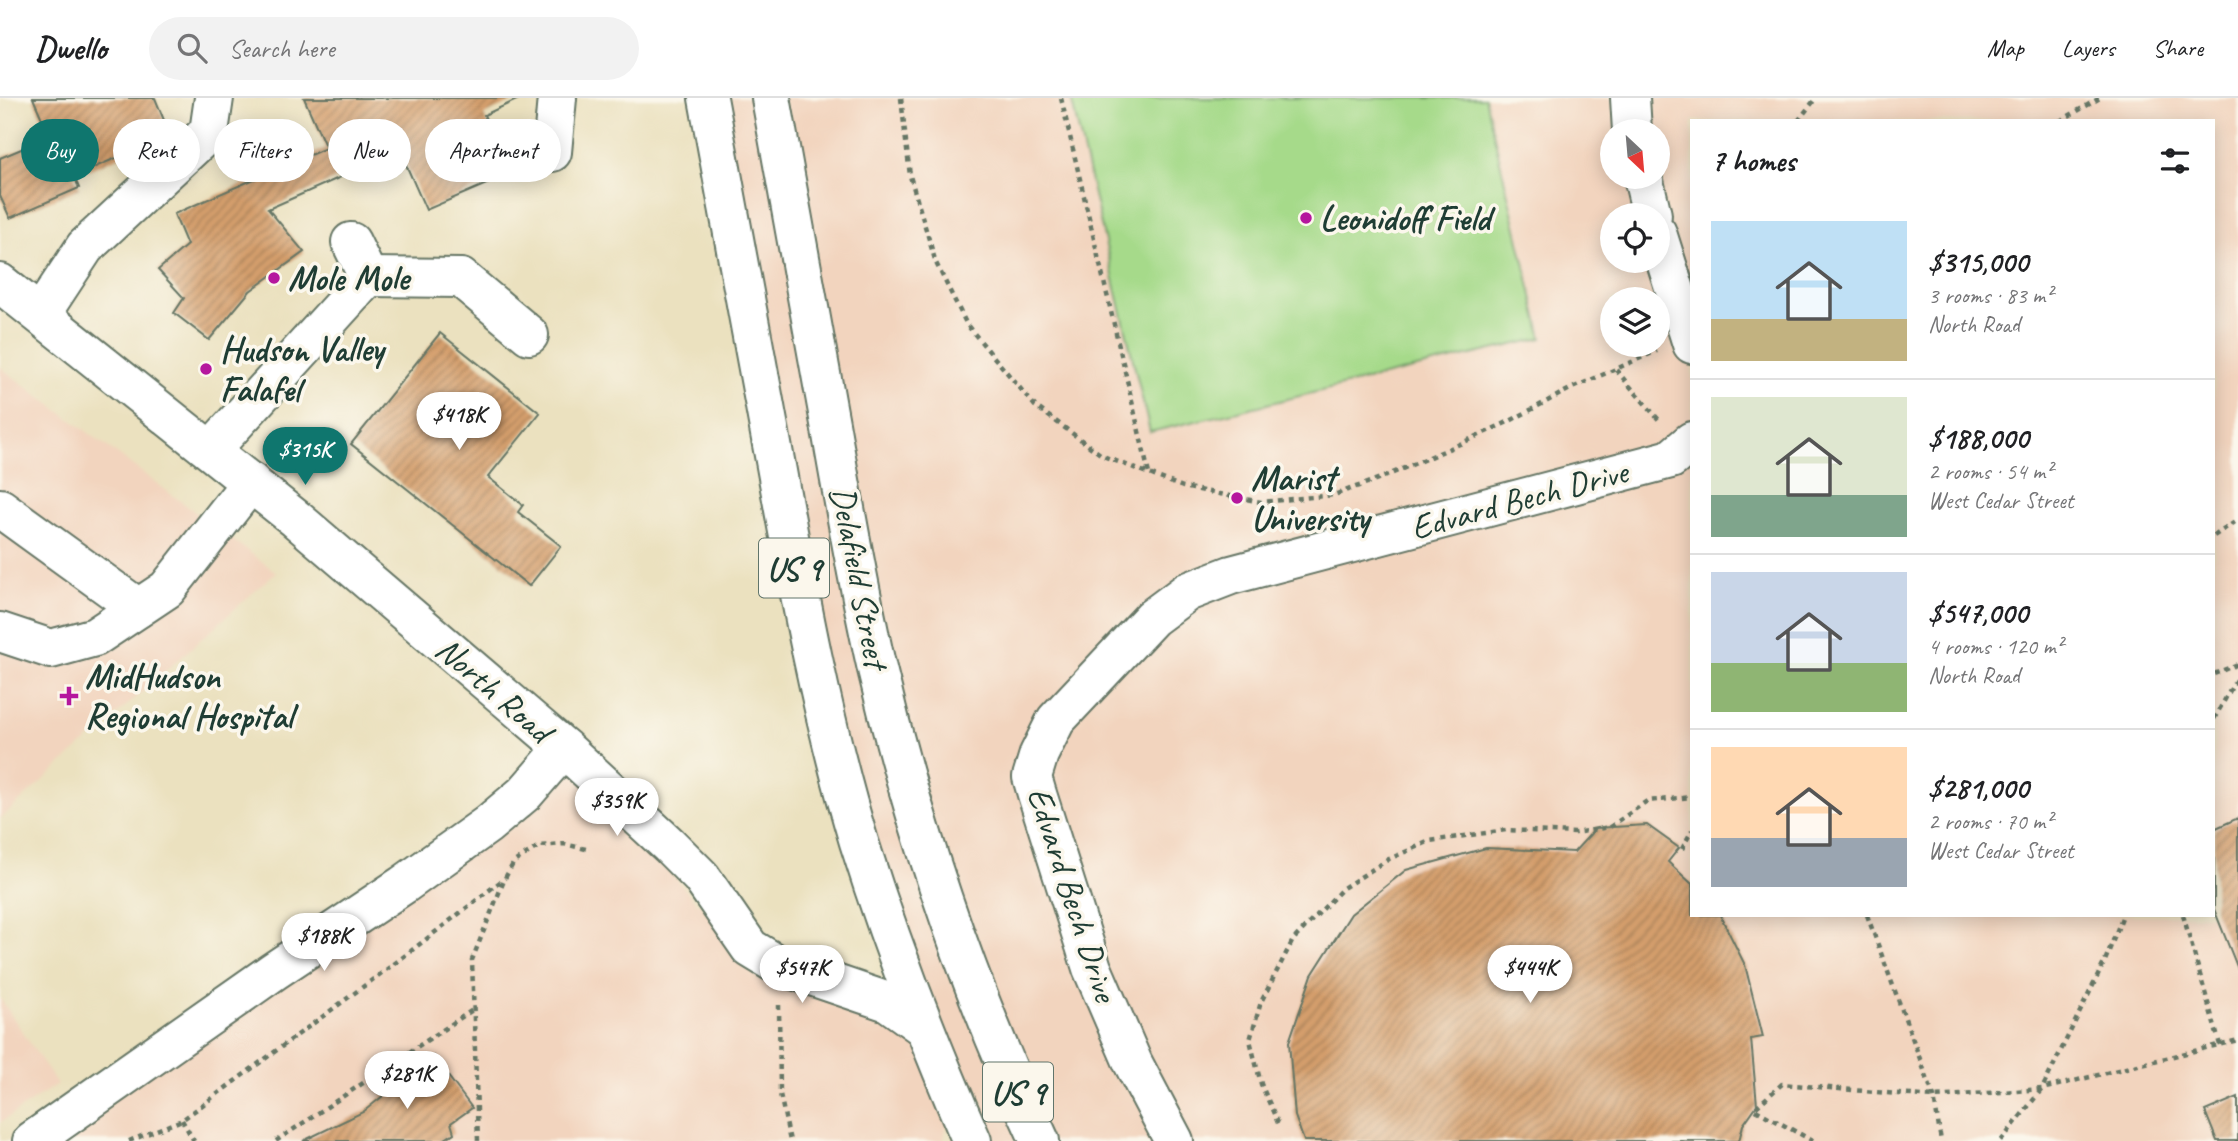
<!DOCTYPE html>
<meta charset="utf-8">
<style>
:root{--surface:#fff;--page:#f2f2f2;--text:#202124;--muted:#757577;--line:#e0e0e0;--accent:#0f766e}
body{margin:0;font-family:Caveat,sans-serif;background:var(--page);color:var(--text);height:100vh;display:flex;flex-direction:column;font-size:26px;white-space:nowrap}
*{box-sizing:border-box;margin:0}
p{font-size:23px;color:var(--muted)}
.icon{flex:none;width:38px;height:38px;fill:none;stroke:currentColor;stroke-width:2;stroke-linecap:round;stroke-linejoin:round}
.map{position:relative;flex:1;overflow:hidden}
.panel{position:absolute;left:1690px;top:21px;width:525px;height:798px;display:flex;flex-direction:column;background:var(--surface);border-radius:0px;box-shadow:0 4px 18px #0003}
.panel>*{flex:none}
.banner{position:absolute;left:21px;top:21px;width:665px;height:63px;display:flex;gap:14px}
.needle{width:46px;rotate:154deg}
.controls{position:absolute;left:1600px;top:21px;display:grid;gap:14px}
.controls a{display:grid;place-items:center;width:70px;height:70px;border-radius:50%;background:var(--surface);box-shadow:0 4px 18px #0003;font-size:35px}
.price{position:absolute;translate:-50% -60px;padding:0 16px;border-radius:24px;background:#fff;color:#222;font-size:23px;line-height:46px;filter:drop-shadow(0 2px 4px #0008)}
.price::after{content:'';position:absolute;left:50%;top:42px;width:21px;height:16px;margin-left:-10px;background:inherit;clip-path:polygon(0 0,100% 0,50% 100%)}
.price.active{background:var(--accent);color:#fff}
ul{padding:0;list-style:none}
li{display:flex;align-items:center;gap:21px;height:175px;padding:0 21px}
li+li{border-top:2px solid var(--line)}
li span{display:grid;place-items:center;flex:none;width:196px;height:140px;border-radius:0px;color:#555}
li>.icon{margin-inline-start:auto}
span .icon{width:84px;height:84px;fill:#fffc;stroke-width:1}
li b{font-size:30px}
h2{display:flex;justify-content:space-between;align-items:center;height:84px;padding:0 21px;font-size:30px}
.pill{padding:0 24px;border-radius:32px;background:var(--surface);box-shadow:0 4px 18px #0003;font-size:24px;line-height:63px}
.pill.active{background:var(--accent);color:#fff}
header{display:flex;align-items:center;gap:42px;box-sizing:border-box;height:98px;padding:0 35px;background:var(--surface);border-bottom:2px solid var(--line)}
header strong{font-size:33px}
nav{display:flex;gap:38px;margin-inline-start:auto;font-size:24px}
.search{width:490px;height:63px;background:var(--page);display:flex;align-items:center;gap:18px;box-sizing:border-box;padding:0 24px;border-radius:38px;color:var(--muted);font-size:26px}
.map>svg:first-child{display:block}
.built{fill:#f2d4be;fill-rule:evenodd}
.pitch{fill:#a6da8a;stroke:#628c5f;stroke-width:2}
.building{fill:url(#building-hatch)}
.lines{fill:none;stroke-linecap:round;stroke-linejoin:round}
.minor-casing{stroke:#667665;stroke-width:42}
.highway-casing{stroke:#667665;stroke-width:42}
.path{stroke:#667665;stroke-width:4.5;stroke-dasharray:5 5;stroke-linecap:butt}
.minor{stroke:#fff;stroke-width:38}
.highway{stroke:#fff;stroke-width:38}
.poi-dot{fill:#b5179e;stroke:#fbf7ec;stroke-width:2.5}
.labels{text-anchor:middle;stroke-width:7;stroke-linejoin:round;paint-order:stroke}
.shield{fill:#fbf7ec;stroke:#61756b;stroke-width:2}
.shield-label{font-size:33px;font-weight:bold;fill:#1f3d34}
.poi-label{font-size:35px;font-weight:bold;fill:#1f3d34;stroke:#fbf7ec;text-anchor:start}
.street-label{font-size:35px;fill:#1f3d34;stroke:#fbf7ec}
</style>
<header>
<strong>Dwello</strong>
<div class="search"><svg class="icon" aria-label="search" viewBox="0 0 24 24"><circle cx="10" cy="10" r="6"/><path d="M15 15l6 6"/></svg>Search here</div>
<nav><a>Map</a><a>Layers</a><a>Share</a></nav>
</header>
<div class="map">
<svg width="2238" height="1043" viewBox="0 0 2238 1043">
<defs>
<pattern id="building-hatch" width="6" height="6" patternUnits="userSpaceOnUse" patternTransform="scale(1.75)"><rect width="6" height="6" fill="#d49e6c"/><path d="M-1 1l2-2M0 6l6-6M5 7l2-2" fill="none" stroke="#ab825a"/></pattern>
</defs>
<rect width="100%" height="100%" fill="#fbf7ec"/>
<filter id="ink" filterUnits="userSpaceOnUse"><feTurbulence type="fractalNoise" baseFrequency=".0143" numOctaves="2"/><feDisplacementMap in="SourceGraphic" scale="14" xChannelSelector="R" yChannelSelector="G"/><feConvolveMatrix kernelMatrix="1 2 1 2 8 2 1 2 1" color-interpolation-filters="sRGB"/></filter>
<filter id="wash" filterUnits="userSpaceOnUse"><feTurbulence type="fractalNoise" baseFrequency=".00686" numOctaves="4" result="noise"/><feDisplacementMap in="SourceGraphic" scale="28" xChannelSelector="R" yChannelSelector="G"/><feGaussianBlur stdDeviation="1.57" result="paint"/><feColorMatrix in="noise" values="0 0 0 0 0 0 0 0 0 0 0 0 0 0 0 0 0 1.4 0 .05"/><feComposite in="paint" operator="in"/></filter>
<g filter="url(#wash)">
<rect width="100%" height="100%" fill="#ebe1bf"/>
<g class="built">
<path d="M704 0H2238V1043H975L945 1029 944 1043H23L503 696 558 638 628 726 697 805 925 935 879 816ZM1692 23H2214V817H1692ZM1612 33H1657V79H1612ZM1612 117H1657V163H1612ZM1612 201H1657V247H1612Z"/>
<polygon points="0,269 276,474 0,721"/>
<polygon points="0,900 57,986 0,1025"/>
</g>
<polygon class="pitch" points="1071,0 1485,0 1542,240 1150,334"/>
<g id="blocks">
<g class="building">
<polygon points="33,0 155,0 170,37 74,78 79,90 10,120 0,98 0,60 50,39"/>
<polygon points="304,0 521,0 484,17 510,76 426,112 400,53 268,111 304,154 250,193 209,242 174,215 184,200 158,172 187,147 174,116 326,50"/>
<polygon points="440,235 540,315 488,379 523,407 518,414 561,448 529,488 351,346"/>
<polygon points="2238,720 2238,871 2214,811 2214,731"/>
<polygon points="1647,727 1679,750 1668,764 1692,786 1692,817 1720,817 1745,867 1763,939 1751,941 1757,1007 1743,1027 1739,1043 1304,1043 1295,1018 1289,944 1312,877 1351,816 1406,772 1486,750 1574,754 1596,730"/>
<polygon points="433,958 472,1010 451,1025 454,1035 442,1043 303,1043 363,1014"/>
<polygon points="2238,999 2238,1043 2217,1043 2205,1013"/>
</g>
</g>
</g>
<g filter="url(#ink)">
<use href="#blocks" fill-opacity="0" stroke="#667665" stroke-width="2"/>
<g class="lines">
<g class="minor-casing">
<g id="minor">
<polyline points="1630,0 1632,33"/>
<polyline points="552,54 557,0"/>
<polyline points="1643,79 1652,117"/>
<polyline points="1657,135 1692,246"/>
<polyline points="368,179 461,180 529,237"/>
<polyline points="0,185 296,421 564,650 669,747 701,779 750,850 773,864 791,871 888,904 923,929"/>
<polyline points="41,216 85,149 209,34 214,0"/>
<polyline points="211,352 368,179 351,144"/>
<polyline points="0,410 138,510"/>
<polyline points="0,534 51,551 95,539 167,491 251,384"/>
<polyline points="32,1043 274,873 403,787 487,727 525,695 564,650"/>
<polyline points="1174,1043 1133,965 1092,870 1037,696 1032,679 1039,656 1056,622 1152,520 1187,494 1231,477 1671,361 1692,343"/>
</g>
</g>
<g class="highway-casing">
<g id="highway">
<path d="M708 0C731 123 753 245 776 368 799 495 822 621 859 744 891 846 929 945 972 1043"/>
<path d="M771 0C791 110 811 221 831 331 845 412 859 492 877 571 915 733 970 893 1040 1043"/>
</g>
</g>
<g class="path">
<polyline points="901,0 910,78 936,165 967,227 1035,308 1103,358 1183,389 1261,404 1334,397 1386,378 1462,345 1510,323 1570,291 1657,253"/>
<polyline points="1061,0 1149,376"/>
<polyline points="1798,23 1816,0"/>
<polyline points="2060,23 2100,0"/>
<polyline points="1616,272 1659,322"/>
<polyline points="2214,438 2238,422"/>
<polyline points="2214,576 2238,566"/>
<polyline points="2214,621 2238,578"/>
<polyline points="1682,751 1692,732"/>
<polyline points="1867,817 1934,999 1941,1043"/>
<polyline points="2183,817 2220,947"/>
<polyline points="779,907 780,996 790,1043"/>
<polyline points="182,1022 194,1043"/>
<polyline points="1278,1025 1261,986 1250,942 1261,904 1293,842 1343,790 1389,761 1430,743 1506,732 1575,735 1610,729 1647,703 1692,699"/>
<polyline points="129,1043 182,1022 398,863 505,780"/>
<polyline points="276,1043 474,911"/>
<polyline points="478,1043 472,862 505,780 514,764 539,748 564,746 590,752"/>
<polyline points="1813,1043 1754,1011 1782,986 1934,999 2042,991 2238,942"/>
<polyline points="2001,1043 2042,991 2105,863 2123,817"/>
</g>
<use href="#minor" class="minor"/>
<use href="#highway" class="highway"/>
</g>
</g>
<g class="poi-dot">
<circle cx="1306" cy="120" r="7"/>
<circle cx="274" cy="180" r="7"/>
<circle cx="206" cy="271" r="7"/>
<circle cx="1237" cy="400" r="7"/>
<path d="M65.5 587.5h7v7h7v7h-7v7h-7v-7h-7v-7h7z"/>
</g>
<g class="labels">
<g class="shield">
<rect x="759" y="440.5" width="70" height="59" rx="5"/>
<rect x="983" y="964.5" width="70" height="59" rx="5"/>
</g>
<g class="shield-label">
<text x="794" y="482">US 9</text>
<text x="1018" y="1006">US 9</text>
</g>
<g class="poi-label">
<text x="1320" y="132">Leonidoff Field</text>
<text x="288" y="192">Mole Mole</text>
<text x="220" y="263">Hudson Valley<tspan x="220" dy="40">Falafel</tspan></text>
<text x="1251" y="392">Marist<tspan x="1251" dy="40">University</tspan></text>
<text x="85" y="590">MidHudson<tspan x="85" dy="40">Regional Hospital</tspan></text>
</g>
<g class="street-label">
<text transform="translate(1519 401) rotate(-15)" y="12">Edvard Bech Drive</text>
<text transform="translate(860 479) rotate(79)" y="12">Delafield Street</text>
<text transform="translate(494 591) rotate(41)" y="12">North Road</text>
<text transform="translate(1073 796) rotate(72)" y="12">Edvard Bech Drive</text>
</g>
</g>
</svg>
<div class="controls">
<a><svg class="needle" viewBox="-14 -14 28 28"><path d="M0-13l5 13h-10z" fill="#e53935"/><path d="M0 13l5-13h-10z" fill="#757577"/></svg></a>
<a><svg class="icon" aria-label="locate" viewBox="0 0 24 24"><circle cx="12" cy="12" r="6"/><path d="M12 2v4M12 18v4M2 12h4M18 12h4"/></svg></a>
<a><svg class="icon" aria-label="layers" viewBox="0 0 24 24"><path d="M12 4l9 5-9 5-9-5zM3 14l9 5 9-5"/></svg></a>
</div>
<b class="price" style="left:459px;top:354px">$418K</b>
<b class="price active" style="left:305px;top:389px">$315K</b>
<b class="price" style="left:617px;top:740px">$359K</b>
<b class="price" style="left:324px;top:875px">$188K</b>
<b class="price" style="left:802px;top:907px">$547K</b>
<b class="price" style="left:1530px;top:907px">$444K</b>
<b class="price" style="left:407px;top:1013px">$281K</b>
<div class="banner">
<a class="pill active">Buy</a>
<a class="pill">Rent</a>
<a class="pill">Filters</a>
<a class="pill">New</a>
<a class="pill">Apartment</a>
</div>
<section class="panel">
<h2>7 homes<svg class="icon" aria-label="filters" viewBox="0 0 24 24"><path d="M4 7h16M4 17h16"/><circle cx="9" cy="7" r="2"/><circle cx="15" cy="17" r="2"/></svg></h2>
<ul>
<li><span style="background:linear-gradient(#bfe0f5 70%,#c2b280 0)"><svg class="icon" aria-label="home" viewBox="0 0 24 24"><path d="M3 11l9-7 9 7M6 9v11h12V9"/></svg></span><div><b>$315,000</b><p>3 rooms · 83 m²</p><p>North Road</p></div></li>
<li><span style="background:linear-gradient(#dfe7d0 70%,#7fa58c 0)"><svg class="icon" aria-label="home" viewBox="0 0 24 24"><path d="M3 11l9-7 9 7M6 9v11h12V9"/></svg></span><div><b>$188,000</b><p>2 rooms · 54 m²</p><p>West Cedar Street</p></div></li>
<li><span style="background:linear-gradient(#c9d6e8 65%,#8fb573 0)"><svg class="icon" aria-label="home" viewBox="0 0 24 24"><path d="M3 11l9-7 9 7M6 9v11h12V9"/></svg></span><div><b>$547,000</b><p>4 rooms · 120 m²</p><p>North Road</p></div></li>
<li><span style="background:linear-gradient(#ffd9b3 65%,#9aa5b1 0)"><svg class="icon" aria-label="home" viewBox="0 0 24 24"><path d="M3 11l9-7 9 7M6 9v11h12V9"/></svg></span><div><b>$281,000</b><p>2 rooms · 70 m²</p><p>West Cedar Street</p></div></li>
</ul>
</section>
</div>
